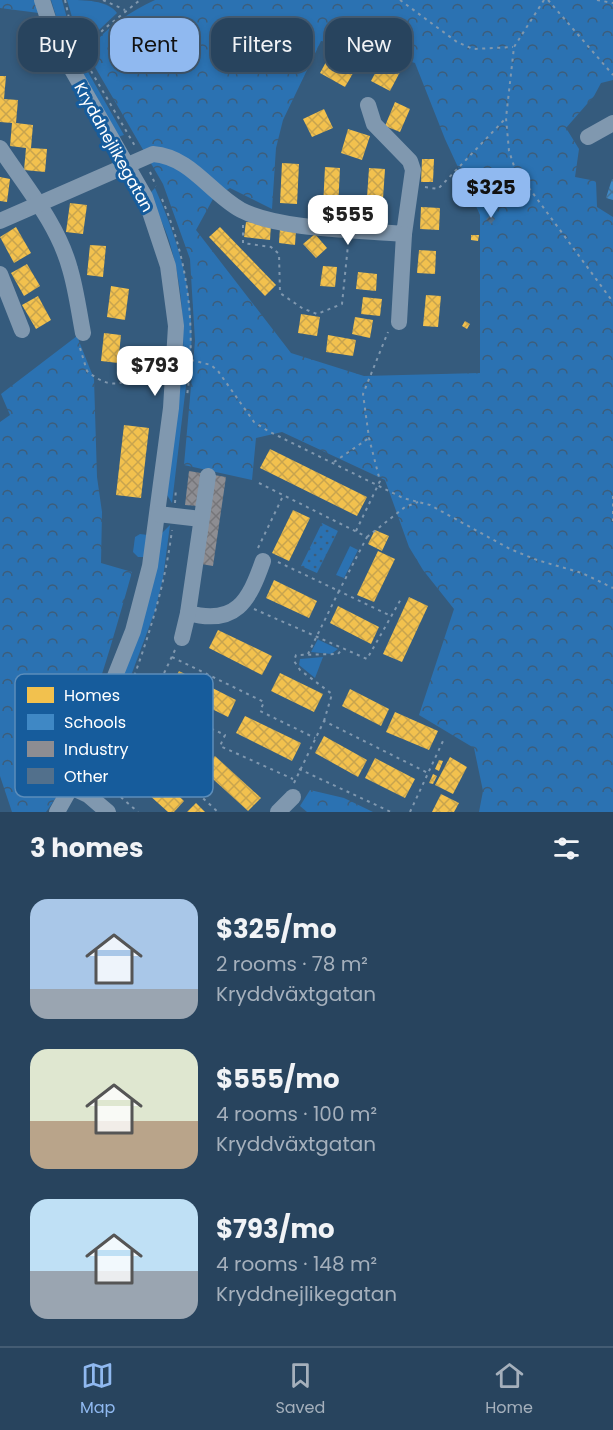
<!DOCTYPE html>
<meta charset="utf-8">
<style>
:root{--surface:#28445e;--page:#304b64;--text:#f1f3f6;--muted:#a5b0bc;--line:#445c73;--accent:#90b9f0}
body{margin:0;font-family:Poppins,sans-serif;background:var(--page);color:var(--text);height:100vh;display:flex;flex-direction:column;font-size:22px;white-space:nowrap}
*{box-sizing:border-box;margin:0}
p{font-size:20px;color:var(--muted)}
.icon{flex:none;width:33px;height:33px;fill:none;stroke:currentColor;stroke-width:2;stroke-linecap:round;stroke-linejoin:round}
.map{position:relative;height:812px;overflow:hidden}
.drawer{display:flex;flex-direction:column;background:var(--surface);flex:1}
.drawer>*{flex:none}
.guide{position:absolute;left:18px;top:18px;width:578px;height:54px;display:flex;gap:12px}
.price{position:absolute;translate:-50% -51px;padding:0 14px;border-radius:12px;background:#fff;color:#222;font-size:20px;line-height:39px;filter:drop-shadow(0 2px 3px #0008)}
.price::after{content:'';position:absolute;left:50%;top:36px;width:18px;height:14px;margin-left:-9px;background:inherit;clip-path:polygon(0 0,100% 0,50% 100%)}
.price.selected{background:var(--accent);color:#111}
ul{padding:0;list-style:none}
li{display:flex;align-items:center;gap:18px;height:150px;padding:0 30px}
li span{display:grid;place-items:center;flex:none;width:168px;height:120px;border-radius:18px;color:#555}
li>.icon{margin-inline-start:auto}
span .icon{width:72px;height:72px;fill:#fffc;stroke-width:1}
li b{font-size:26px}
h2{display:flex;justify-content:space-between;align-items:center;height:72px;padding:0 30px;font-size:26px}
.tag{padding:0 21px;border-radius:18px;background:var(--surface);box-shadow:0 3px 9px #0003,0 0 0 2px var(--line);font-size:21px;line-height:54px}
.tag.selected{background:var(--accent);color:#111}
.tabs{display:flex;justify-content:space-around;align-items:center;height:84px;border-top:2px solid var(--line);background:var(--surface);font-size:16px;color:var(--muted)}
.tabs a{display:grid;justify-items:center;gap:3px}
.tabs .selected{color:var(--accent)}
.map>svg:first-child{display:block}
.green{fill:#2b72b2}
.forest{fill:url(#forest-crowns);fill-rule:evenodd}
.park{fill:url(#park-dots)}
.homes{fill:url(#homes-cross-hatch)}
.schools{fill:url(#schools-cross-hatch)}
.industry{fill:url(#industry-cross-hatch)}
.building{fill:url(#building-cross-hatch)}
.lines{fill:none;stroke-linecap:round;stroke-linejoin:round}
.path{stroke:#8098af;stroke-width:2;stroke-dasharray:3 4.5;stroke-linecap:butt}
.minor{stroke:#8098af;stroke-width:16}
.labels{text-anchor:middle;stroke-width:6;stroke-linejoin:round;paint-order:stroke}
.street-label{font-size:16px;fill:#fff;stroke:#165c9c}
.key{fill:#165c9c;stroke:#5c8dba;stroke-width:1.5}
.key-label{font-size:16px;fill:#fff}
</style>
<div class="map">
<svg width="613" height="812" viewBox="0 0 613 812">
<defs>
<pattern id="forest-crowns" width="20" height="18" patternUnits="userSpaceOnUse" patternTransform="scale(1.5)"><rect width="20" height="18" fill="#2b72b2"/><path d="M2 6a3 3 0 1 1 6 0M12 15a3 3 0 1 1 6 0" fill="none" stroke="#3d5d7a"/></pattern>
<pattern id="park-dots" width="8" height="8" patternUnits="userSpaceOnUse" patternTransform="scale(1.5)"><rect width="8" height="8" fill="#2b72b2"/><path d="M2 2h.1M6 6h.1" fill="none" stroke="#3d5d7a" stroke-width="1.8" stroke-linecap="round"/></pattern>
<pattern id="homes-cross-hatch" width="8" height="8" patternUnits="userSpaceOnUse" patternTransform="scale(1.5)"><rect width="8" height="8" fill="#f2c14e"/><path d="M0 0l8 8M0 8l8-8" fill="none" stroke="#c8a44e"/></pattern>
<pattern id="schools-cross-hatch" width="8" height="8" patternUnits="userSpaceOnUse" patternTransform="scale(1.5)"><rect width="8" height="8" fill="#3f88c5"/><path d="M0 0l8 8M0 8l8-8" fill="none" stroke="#447095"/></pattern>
<pattern id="industry-cross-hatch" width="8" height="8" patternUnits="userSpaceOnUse" patternTransform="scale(1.5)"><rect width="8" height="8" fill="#8d8d92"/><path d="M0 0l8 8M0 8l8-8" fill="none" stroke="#76767a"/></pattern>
<pattern id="building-cross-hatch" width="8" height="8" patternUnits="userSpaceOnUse" patternTransform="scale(1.5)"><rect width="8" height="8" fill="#52708c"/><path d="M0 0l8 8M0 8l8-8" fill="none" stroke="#4e5a66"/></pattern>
</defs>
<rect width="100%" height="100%" fill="#355b7d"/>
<g class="green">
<polygon points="51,0 62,0 76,51 124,135 118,137 65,45"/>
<path d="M67 0C84 0 108 0 117 13L84 44H80Z"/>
<path d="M155 188C174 231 188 272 191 319 191 331 193 346 189 356H183C184 318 181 281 170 244 165 226 155 210 151 192Z"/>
<polygon points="185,361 189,362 188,369 172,503 167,495 182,363"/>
<polygon points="170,525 163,578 155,611 96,770 85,766 162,533"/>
<polygon points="140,534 148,535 145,557 138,557 133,552 135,537"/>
<polygon points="350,546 358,550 344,578 336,575"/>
<polygon points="318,639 319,640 338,649 331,654 311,652"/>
<polygon points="323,657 315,678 299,665 300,659"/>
</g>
<g class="forest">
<polygon points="0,0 35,0 39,13 0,8"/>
<path d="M155 0H613V80L601 83 594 96 566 128 579 149 575 177 596 181 597 207 613 217V812H479L483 791 474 748 419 715 454 609 423 570 409 547 385 480 282 432 256 438 252 480 184 465 195 341 190 259 163 184 95 67 90 49C107 26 130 12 155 0ZM321 41 366 48 415 63 445 139 480 215V373L364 376 291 353 196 230 213 199 230 188 272 209 276 148 283 120Z"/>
<path d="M77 336 94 379 97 477 102 512 101 563 132 572C118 622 104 671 87 719 76 752 67 785 46 812H12L0 776V422L10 415 1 394Z"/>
<polygon points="310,790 344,798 373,812 307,812 300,806"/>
</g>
<polygon class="park" points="322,523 338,531 317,573 301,566"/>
<g class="homes">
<polygon points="331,53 356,68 345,87 320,73"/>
<polygon points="382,60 401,70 390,91 371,81"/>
<polygon points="0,76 6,76 4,99 18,100 16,123 33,125 31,148 47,149 45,172 24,170 26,148 10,146 12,123 0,122"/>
<polygon points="395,102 410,109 400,132 385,126"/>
<polygon points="324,109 333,128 312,137 303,119"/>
<polygon points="348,129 370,136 362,160 341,153"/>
<polygon points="422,159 434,159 433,182 421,182"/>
<polygon points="282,163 299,164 297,204 280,203"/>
<polygon points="325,167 340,168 338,208 323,207"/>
<polygon points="369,168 385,169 382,213 366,212"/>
<polygon points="0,177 10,179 7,202 0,201"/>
<polygon points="70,203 87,205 83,234 66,232"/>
<polygon points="421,207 440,208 439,230 420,229"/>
<polygon points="246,222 271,224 270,240 244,237"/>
<polygon points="16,227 31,253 14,263 0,237"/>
<polygon points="220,227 276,285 265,296 209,237"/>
<polygon points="280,228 296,230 295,245 279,243"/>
<polygon points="315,234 327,248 316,258 303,244"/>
<polygon points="471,235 479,235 478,241 471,240"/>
<polygon points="90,245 106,246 103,277 87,275"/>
<polygon points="419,250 436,251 435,274 417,273"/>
<polygon points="27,264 40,286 24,296 11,273"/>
<polygon points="323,266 337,267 335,287 320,286"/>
<polygon points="358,272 377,274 376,291 356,289"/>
<polygon points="111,286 129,289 125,320 107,317"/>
<polygon points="426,295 441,296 438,327 423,326"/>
<polygon points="38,296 51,320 36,329 22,305"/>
<polygon points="363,297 382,299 380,316 361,314"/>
<polygon points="301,314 320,317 317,336 298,333"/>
<polygon points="355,317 373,320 370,338 352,334"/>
<polygon points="465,321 470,324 467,329 462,326"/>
<polygon points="104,333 121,335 118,363 101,361"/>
<polygon points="328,335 356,340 353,356 326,352"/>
<polygon points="124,425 149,428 141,498 116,495"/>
<polygon points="270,449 367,497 357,516 260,468"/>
<polygon points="293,510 310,518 289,561 272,553"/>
<polygon points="375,530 389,536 382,551 368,544"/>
<polygon points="378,551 395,559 374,602 357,595"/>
<polygon points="274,580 317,601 309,618 266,598"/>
<polygon points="409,597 428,606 402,662 383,654"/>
<polygon points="338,606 379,627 371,644 330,623"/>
<polygon points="218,630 272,656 262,675 209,648"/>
<polygon points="179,671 236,700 228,717 170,688"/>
<polygon points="280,673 323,694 314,712 271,691"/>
<polygon points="350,689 389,709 381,726 342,706"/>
<polygon points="395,712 438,731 429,750 386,732"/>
<polygon points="245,716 301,743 292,761 236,733"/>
<polygon points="324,736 367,760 358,777 315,753"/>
<polygon points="215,756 261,798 248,811 203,770"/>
<polygon points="450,757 467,767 453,794 435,785"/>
<polygon points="375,758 415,779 405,798 365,778"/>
<polygon points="439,760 443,761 439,771 435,769"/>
<polygon points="142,762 184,801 174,812 168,812 128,776"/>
<polygon points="433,774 437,776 433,784 429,783"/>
<polygon points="441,794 459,803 454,812 432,812"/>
<polygon points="196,803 205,812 187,812"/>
</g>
<polygon class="schools" points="612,179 613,179 613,200 606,198"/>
<g class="industry">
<polygon points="189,471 201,473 197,506 185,505"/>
<polygon points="214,475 226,477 213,566 201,564"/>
</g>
<polygon class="building" points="491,215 495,219 491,224 486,219"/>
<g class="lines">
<g class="path">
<polyline points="65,0 73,36 80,53"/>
<polyline points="103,0 125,10"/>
<polyline points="400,0 457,42 473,49 513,47"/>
<polyline points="544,0 514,47 506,118 509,151 515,169 613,302"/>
<polyline points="548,0 613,75"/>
<polyline points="597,0 613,3"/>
<polyline points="80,53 104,29 140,0"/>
<polyline points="91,71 135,146"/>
<polyline points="150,172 156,186"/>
<polyline points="425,187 438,189 506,118"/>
<path d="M162 199C189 263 196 328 187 396"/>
<polyline points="243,225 243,243 271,247 279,254 280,293 302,308 317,314 342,304 348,245"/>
<path d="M80 348 87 371C118 397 132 377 159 361"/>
<polyline points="191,360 211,365 218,371 254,422 268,431 403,498 430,505 510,549 537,560 582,573 613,588"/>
<polyline points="334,462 369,438"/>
<polyline points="259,483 367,537 339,591 391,616"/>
<polyline points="613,496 613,521"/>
<polyline points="175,503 176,488"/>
<polyline points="356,531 380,481 369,438 363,394 388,332"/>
<polyline points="367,537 405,507 418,502"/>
<polyline points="258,548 283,496"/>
<polyline points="278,562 339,591 308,654"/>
<polyline points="254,609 367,659 401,599"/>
<polyline points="175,650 131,743 182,787 195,791 218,812"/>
<polyline points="172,657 264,702 260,711 315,738"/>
<polyline points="150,700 225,735 220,746 293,779"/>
<polyline points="324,721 332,694 300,670 294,661 296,655 338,654 342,649"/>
<polyline points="131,743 115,780 115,792 138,812"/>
<polyline points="299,769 391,812"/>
<path d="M95 781C125 698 161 619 172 530"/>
<polyline points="294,783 324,721 428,773"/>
<polyline points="410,812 443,741"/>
</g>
<g class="minor">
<polyline points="42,0 55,40 145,197 168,266 176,326 171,408 150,566 133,631 71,787 57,812"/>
<polyline points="588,137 613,123"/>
<path d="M0 148C25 186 58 224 70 269 76 289 79 312 83 333"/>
<path d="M0 221 153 154C191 157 210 193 241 210 279 230 360 230 404 234L413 170 410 161 374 124 368 105"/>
<polyline points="0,274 22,330"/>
<polyline points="399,322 404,234"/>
<polyline points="158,514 201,519"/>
<path d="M188 613C236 626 249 601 263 561"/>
<polyline points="182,638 188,613 208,476"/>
<polyline points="71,787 88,795 108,812"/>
<polyline points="278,812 293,797"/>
</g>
</g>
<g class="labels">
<g class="street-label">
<text transform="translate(114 147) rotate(61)" y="6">Kryddnejlikegatan</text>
</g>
</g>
<rect x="15" y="674" width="198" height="123" rx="9" class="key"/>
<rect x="27" y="687" width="27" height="16" fill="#f2c14e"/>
<rect x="27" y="714" width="27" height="16" fill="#3f88c5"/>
<rect x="27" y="741" width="27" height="16" fill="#8d8d92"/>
<rect x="27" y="768" width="27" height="16" fill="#52708c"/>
<g class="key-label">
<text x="64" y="701">Homes</text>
<text x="64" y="728">Schools</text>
<text x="64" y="755">Industry</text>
<text x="64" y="782">Other</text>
</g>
</svg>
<b class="price selected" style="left:491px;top:219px">$325</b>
<b class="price" style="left:348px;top:246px">$555</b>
<b class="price" style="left:155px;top:397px">$793</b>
<div class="guide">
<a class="tag">Buy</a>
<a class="tag selected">Rent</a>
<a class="tag">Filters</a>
<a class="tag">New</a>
</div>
</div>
<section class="drawer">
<h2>3 homes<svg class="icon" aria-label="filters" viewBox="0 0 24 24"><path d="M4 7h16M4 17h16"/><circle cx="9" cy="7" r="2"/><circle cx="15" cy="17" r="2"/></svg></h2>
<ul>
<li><span style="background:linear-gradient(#a9c7e8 75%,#9aa5b1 0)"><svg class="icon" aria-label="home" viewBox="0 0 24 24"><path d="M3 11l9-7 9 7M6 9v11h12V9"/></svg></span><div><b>$325/mo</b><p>2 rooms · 78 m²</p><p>Kryddväxtgatan</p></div></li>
<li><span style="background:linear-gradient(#dfe7d0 60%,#b9a48a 0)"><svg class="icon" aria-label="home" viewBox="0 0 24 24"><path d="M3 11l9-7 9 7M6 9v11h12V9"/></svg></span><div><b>$555/mo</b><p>4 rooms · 100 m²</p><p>Kryddväxtgatan</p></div></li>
<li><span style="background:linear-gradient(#bfe0f5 60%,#9aa5b1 0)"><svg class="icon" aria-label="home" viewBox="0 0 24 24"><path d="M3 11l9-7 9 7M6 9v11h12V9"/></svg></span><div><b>$793/mo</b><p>4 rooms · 148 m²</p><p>Kryddnejlikegatan</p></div></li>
</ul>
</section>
<nav class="tabs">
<a class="selected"><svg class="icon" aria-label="map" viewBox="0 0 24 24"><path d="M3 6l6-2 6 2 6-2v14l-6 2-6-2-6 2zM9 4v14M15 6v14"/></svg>Map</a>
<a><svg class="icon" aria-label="saved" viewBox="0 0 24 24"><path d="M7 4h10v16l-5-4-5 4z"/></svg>Saved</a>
<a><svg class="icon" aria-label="home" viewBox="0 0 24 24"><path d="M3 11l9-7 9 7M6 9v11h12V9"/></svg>Home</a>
</nav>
